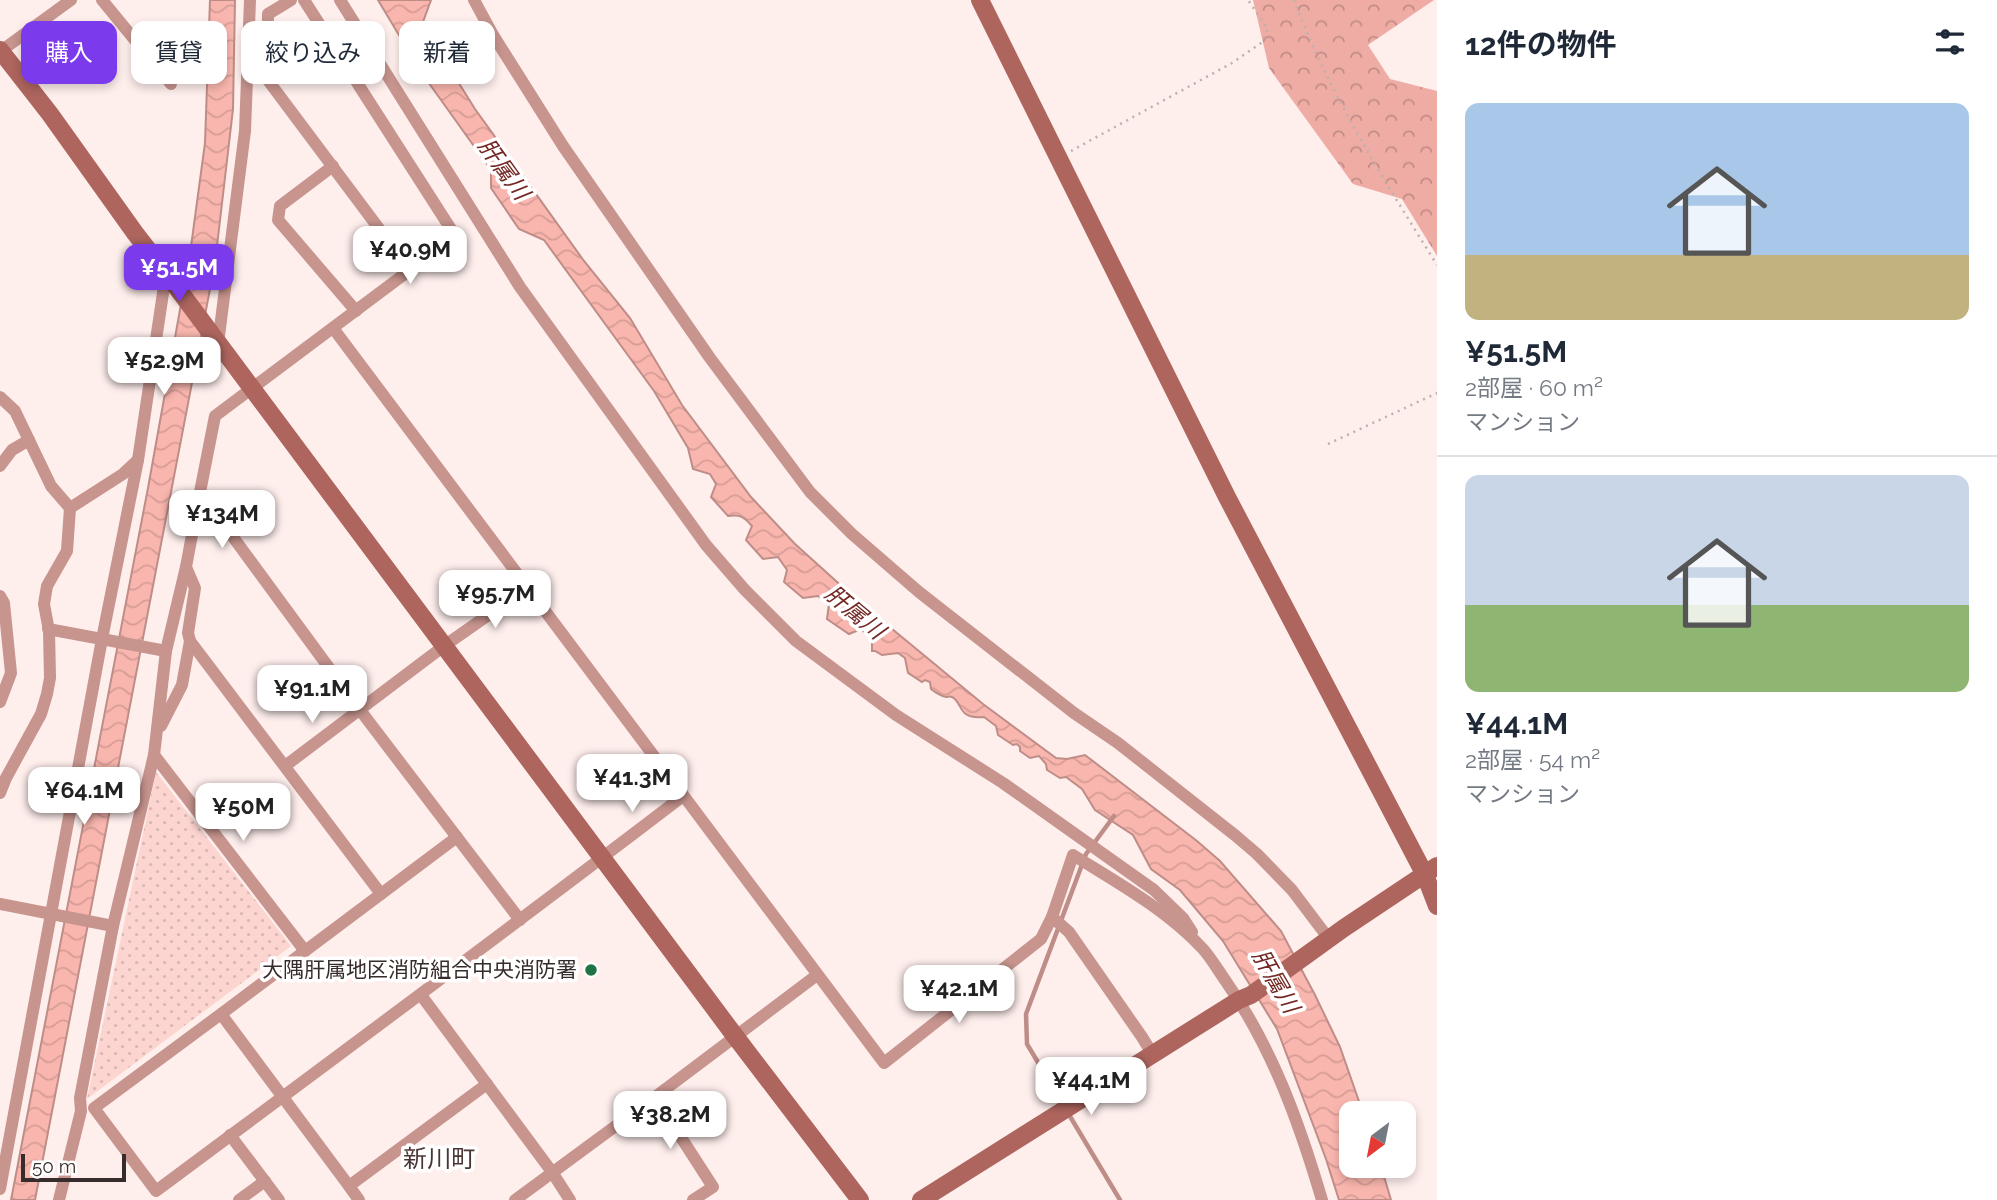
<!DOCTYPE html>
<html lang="ja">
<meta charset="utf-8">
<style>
:root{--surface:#fff;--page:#f6f6f7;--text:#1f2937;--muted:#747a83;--line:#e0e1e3;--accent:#7c3aed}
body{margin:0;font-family:Raleway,"Noto Sans JP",sans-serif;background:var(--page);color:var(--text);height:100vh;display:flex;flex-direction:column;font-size:26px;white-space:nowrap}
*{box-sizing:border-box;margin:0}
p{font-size:23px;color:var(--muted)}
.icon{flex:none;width:38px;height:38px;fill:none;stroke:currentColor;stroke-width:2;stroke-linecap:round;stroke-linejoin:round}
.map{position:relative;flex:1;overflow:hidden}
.sheet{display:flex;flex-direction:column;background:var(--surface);width:560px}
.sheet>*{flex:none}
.banner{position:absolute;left:21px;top:21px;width:665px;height:63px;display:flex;gap:14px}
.needle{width:46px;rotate:212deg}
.fabs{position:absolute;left:1339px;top:1101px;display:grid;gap:14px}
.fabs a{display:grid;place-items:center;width:77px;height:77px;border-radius:14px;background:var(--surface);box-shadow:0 4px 10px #0003;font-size:35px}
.scale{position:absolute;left:21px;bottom:18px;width:105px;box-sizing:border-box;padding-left:7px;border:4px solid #362c2b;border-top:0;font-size:19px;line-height:24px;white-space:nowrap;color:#362c2b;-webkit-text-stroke:5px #fff;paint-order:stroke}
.price{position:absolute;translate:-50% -60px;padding:0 16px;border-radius:14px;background:#fff;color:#222;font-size:23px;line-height:46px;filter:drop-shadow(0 2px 4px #0008)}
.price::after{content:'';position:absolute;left:50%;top:42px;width:21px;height:16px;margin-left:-10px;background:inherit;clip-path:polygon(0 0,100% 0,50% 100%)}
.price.active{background:var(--accent);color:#fff}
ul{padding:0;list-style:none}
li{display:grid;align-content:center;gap:14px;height:371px;padding:0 28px}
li+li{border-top:2px solid var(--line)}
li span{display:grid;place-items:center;height:217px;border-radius:14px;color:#555}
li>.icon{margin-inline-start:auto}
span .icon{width:126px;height:126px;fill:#fffc;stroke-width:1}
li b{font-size:30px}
h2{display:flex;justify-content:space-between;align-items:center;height:84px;padding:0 28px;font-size:30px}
.pill{padding:0 24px;border-radius:14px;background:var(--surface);box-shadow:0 4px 10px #0003;font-size:24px;line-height:63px}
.pill.active{background:var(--accent);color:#fff}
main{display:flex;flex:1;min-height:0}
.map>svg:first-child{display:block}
.forest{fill:url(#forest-crowns)}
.park{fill:url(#park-dots)}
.water{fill:url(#water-waves);stroke:#be8d87;stroke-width:2}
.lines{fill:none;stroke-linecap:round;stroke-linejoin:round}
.stream{stroke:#be8d87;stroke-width:4.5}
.path{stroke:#beb0ae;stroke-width:2.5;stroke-dasharray:2 5;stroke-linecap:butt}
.street{stroke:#c7948e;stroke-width:12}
.secondary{stroke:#ad655e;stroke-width:18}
.poi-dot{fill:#207345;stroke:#fff;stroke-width:2.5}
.labels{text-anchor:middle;stroke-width:7;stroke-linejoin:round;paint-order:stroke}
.poi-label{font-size:21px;fill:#362c2b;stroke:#fff;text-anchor:end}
.water-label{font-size:23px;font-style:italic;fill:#742723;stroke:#fff}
.quarter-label{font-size:24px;fill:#493533;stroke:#fff}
</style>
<main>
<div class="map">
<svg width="1437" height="1200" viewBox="0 0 1437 1200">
<defs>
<pattern id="forest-crowns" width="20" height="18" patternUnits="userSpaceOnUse" patternTransform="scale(1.75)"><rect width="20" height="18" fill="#eeaca4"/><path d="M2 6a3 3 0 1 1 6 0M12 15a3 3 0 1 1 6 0" fill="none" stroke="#c28c86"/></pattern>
<pattern id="park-dots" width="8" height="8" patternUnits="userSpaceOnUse" patternTransform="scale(1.75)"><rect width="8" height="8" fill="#fdd5d0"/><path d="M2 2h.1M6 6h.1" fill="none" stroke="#d9b7b3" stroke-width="1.8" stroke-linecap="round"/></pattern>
<pattern id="water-waves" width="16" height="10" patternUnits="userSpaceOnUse" patternTransform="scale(1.75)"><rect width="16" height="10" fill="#f9b6ae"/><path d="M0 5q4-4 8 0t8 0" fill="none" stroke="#d69d96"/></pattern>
</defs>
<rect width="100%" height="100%" fill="#feeeec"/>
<polygon class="forest" points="1253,0 1434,0 1368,45 1390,79 1437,91 1437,256 1402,199 1353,184 1269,68"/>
<polygon class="park" points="156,772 291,946 87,1099"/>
<g class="water">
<polygon points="210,0 235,0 233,109 215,263 35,1200 11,1200 148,488 190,254 205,143"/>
<path d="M378 0H431L423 22 430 37 475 109 584 261 630 318 682 405 751 497 795 544 857 600 983 704 1056 758 1067 759 1085 755 1197 841 1220 861 1281 931 1315 995 1340 1047 1363 1113H1351V1166H1381L1391 1200H1339L1326 1159 1277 1029 1223 941 1180 890 1151 869 1133 835 1095 810 1082 789 1066 777 1060 778 1047 770 1046 764 1039 756 1030 758 1020 751V747L1017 744 1013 745 998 735 996 726 984 717C957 720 963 702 952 697 950 696 948 697 946 697 940 696 936 693 931 689L930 682 925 680 922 682 908 673 905 658 898 653 882 655 875 651H872V639L861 629 849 634 827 619 829 604 818 596 803 598 784 582 787 570 778 557 763 559 746 540 752 526C744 517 740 514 728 516L711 497 716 484 710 474 693 469 688 448 654 391 544 240 519 229 491 188V170L421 72Z"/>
</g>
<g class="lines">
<g class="stream">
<polyline points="1064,1106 1027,1044 1026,1014 1086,854 1114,816"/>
<polyline points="1068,1113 1120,1200"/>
</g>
<g class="path">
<path d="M1294 0C1329 94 1384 180 1437 265"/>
<polyline points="1071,151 1232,63 1261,43 1268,29 1248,0"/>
<polyline points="1328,444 1437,393"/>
</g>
<g class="street">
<polyline points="102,0 171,84"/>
<polyline points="291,0 268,14 267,79 410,270 456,237 304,0"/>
<polyline points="340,0 520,287 706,545 745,590 796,641 896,715 1003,783 1154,890 1183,918 1192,932"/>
<polyline points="474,0 493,35 563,146 710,358 810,492 852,534 919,592 1074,713 1118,743 1236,836 1257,854 1292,890 1329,939"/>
<polyline points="1,51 71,0"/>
<polyline points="333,166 280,206 278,220 356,311"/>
<polyline points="410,270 215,416 200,492 360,710 520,920"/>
<path d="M333 328 884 1063 1041 939 1052 917 1073 855C1118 883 1167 910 1203 949 1211 958 1218 970 1225 980 1272 1047 1299 1122 1322 1200"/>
<polyline points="218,344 245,131 250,0"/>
<polyline points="0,397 15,411 51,486 70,508 67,551 47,586 44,604 49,631 50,678 47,694 41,714 6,778 0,793"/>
<polyline points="0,466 12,450 29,440"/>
<polyline points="70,508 123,474 138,460"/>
<polyline points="0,596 4,603 11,673 0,702"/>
<polyline points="48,629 166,651"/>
<polyline points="190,641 381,894"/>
<polyline points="161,726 182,685 190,641 188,633 195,588 186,567"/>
<polyline points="154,755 305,951"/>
<polyline points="285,766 444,646 527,588"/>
<polyline points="0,904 113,926"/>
<polyline points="1052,917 1069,932 1142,1037 1153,1055"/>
<polyline points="421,995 552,1172 570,1200"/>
<polyline points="221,1014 457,837"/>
<polyline points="655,1097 713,1187 693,1200"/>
<polyline points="230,1135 279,1200"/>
<path d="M349 1186 221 1014 94 1108 156 1191C332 1060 508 930 683 796"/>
<polyline points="0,1189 102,639 138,460 166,273"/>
<polyline points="59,1200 81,1111 80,1098 113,926 154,755 166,651 186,567 200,492"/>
<polyline points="239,1200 265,1181"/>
<polyline points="359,1200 349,1186 487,1084"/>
<polyline points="515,1200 655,1097 817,975"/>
</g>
<g class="secondary">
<polyline points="980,0 1227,497 1425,875 1437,906"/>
<polyline points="0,50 50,114 135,233 166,273 735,1036 860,1200"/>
<polyline points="921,1200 1239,1000 1251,995 1344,928 1437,866"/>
</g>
</g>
<circle class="poi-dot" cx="591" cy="970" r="7"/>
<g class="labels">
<g class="poi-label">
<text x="577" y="977">大隅肝属地区消防組合中央消防署</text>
</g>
<g class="water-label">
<text transform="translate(504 169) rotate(54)" y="8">肝属川</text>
<text transform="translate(855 612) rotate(40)" y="8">肝属川</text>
<text transform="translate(1276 981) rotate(60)" y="8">肝属川</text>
</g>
<g class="quarter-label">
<text x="439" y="1167">新川町</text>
</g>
</g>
</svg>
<div class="fabs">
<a><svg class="needle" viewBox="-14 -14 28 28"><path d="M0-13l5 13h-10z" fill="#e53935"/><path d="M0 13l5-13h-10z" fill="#747a83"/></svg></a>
</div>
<div class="scale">50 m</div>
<b class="price" style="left:410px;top:286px">¥40.9M</b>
<b class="price active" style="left:179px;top:304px">¥51.5M</b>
<b class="price" style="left:164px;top:397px">¥52.9M</b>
<b class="price" style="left:222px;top:550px">¥134M</b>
<b class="price" style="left:495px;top:630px">¥95.7M</b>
<b class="price" style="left:312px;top:725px">¥91.1M</b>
<b class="price" style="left:632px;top:814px">¥41.3M</b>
<b class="price" style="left:84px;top:827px">¥64.1M</b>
<b class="price" style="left:243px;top:843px">¥50M</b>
<b class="price" style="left:959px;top:1025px">¥42.1M</b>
<b class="price" style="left:1091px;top:1117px">¥44.1M</b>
<b class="price" style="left:670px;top:1151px">¥38.2M</b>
<div class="banner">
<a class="pill active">購入</a>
<a class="pill">賃貸</a>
<a class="pill">絞り込み</a>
<a class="pill">新着</a>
</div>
</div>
<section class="sheet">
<h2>12件の物件<svg class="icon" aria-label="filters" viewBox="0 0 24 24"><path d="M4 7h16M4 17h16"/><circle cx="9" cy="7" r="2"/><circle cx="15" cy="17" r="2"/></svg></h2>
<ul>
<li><span style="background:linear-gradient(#a9c7e8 70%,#c2b280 0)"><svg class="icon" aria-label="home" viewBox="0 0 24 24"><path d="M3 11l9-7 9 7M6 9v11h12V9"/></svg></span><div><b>¥51.5M</b><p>2部屋 · 60 m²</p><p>マンション</p></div></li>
<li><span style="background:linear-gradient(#c9d6e8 60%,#8fb573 0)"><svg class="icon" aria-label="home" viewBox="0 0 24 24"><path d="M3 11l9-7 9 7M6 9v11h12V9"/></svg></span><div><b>¥44.1M</b><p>2部屋 · 54 m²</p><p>マンション</p></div></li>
</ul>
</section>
</main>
